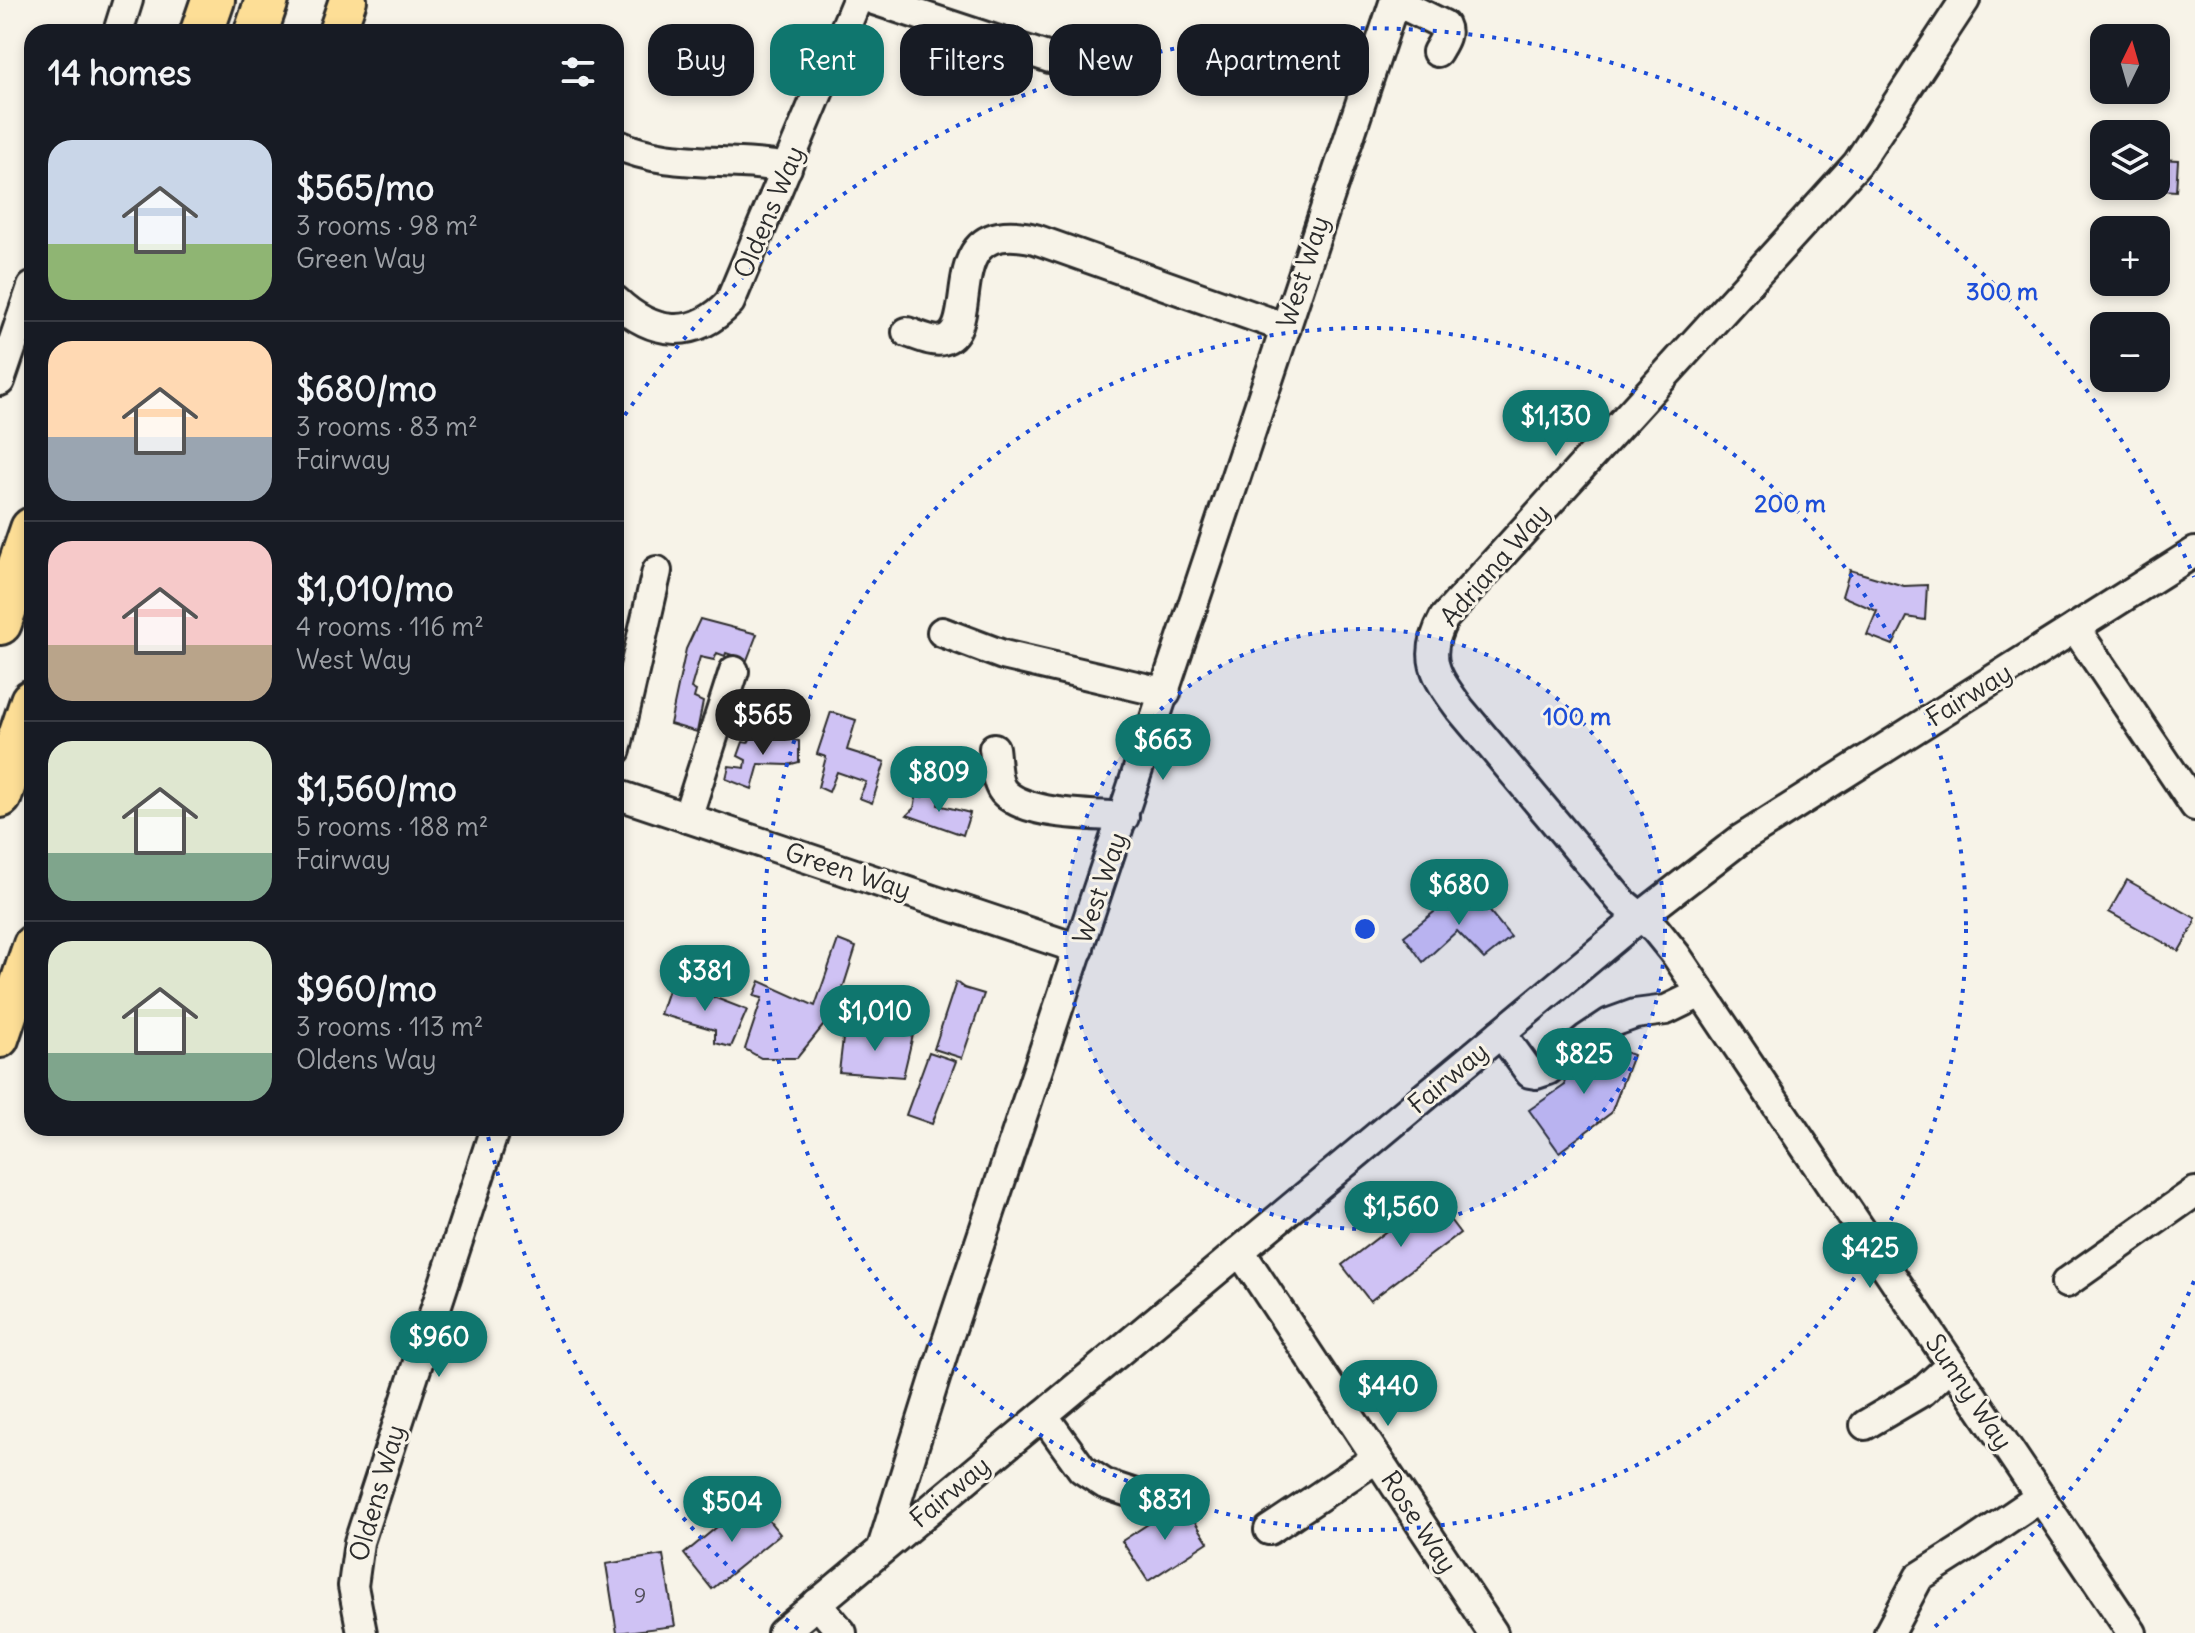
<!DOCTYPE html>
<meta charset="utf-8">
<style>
:root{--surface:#171b24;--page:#242831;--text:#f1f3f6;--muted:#9ea1a6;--line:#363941;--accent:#0f766e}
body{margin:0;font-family:Delius,sans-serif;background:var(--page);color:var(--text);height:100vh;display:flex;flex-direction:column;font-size:30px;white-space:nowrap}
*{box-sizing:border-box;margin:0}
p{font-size:26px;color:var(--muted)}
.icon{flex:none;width:44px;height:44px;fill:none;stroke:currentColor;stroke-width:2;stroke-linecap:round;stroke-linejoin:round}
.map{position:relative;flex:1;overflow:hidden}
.side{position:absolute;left:24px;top:24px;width:600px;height:1112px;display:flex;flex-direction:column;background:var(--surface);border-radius:24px;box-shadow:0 4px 12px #0003}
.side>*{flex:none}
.banner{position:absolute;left:648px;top:24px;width:760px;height:72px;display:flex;gap:16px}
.needle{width:52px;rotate:5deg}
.controls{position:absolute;left:2090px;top:24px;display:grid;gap:16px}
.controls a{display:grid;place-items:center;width:80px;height:80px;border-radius:16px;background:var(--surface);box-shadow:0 4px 12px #0003;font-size:40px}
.price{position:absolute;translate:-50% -68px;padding:0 18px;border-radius:28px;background:var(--accent);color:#fff;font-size:26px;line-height:52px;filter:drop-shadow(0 2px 4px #0008)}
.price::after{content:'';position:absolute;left:50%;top:48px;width:24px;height:18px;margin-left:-12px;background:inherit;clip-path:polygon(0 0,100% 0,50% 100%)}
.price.selected{background:#222;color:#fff}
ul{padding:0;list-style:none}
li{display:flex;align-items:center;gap:24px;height:200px;padding:0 24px}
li+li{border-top:2px solid var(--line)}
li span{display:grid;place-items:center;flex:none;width:224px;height:160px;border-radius:24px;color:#555}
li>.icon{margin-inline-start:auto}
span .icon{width:96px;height:96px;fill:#fffc;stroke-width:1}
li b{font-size:34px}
h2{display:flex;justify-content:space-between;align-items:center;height:96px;padding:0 24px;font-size:34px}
.pill{padding:0 28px;border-radius:24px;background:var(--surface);box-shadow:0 4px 12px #0003;font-size:28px;line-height:72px}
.pill.selected{background:var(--accent);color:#fff}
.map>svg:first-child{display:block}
.building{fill:#cfc2f4;stroke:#2b2b2b;stroke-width:2}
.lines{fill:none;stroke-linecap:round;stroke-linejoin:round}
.minor-casing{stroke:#2b2b2b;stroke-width:34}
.major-casing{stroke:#2b2b2b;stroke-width:42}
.highway-casing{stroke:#2b2b2b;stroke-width:48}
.minor{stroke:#f7f3e8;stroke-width:28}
.major{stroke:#fdde96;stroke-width:36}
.highway{stroke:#fdde96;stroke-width:42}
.ring{fill:none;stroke:#1d4ed8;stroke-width:4;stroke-dasharray:4 8}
.labels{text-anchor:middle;stroke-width:6;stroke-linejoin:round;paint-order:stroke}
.number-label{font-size:22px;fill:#54515d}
.street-label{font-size:26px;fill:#2b2b2b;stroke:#f7f3e8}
.centre{fill:#1d4ed8;stroke:#f7f3e8;stroke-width:4}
.ring-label{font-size:24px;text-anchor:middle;font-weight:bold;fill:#1d4ed8;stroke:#f7f3e8;stroke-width:6;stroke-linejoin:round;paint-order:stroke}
</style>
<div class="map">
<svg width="2195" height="1633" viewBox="0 0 2195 1633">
<rect width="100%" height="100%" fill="#f7f3e8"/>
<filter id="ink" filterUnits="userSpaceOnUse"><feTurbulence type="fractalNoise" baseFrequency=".0125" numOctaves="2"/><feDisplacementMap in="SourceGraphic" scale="16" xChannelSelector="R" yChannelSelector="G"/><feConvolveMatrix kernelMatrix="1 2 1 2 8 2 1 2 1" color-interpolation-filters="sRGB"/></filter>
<g filter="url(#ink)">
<g class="building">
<polygon points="2156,159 2178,160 2176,191 2111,187 2156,186"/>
<polygon points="1850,570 1904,586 1927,585 1925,620 1907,617 1893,645 1867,635 1877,611 1842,596"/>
<polygon points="700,619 757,634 747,660 726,653 725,656 717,653 714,660 700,657 691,688 696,691 694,698 703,702 697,732 670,724 686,649"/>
<polygon points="831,712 856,720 847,750 885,762 872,803 859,798 866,782 837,772 829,792 818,787 826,757 817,754"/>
<polygon points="753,734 799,741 799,762 788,765 759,764 752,789 726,779 729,766 745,768 746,760 738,756 743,742 748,743"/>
<polygon points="927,792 939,796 938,805 970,813 963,835 907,815 914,808 917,794 923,797"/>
<polygon points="2127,880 2195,918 2195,923 2179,951 2109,912"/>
<polygon points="1468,885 1511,937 1484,959 1457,931 1423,962 1404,936"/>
<polygon points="838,940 856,947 836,1010 797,1058 761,1058 745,1049 762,998 754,996 760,981 815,1006"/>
<polygon points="956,982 964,988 984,994 962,1058 934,1049"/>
<polygon points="669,987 703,993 747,1010 731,1047 715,1043 715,1030 660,1014"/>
<polygon points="844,1030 913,1035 903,1077 839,1072"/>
<polygon points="1592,1040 1633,1055 1611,1113 1559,1152 1529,1110 1565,1085 1564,1078 1571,1073 1578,1076"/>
<polygon points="929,1052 956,1061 932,1124 906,1115"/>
<polygon points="1432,1196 1460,1233 1370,1301 1342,1265"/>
<polygon points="751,1499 780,1534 712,1589 684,1554"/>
<polygon points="1182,1502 1208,1542 1148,1581 1122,1541"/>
<polygon points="663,1555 675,1626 617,1633 606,1564"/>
</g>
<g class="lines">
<g class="minor-casing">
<g id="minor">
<polyline points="874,0 1050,58"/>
<path d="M1965 0 1857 164 1444 618C1422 658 1436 676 1460 709L1622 902 1655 929 1676 955 2132 1633"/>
<path d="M1395 1 1444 25C1449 35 1442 43 1437 52"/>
<polyline points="118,32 128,0"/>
<path d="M616 144C669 169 730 157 787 168"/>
<path d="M616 301C652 335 694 341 730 302L857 0"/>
<path d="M907 332C917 335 933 343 943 340 984 330 934 215 1035 239L1286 328"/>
<polyline points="0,381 32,287"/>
<polyline points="2075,628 2195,806"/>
<polyline points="942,632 1003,655 1166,693"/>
<path d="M994 748C996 761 995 781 1003 791 1024 816 1094 814 1124 817"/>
<polyline points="616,750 657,571"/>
<polyline points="616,794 1079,949"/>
<polyline points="687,818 734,671"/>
<polyline points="1501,1033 1530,1073 1536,1074 1548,1070 1586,1039 1610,1023 1635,1014 1666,1010 1701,993"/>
<polyline points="1240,1251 1493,1633"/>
<polyline points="2066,1283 2195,1192"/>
<polyline points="1043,1415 1082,1469 1105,1484 1135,1494"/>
<polyline points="1865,1425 1923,1391 1951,1365"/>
<polyline points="1269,1530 1377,1458"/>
<polyline points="882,1548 943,1353 1395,0"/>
<polyline points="817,1603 842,1633"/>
<polyline points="362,1633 353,1586 359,1542 495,1128"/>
<polyline points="782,1633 1640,917 1741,839 2195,552"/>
<polyline points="1889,1633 1919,1577 1971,1544 2040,1497"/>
</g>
</g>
<g class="major-casing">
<g id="major">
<polyline points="337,32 348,0"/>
<polyline points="0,1039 32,944"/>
</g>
</g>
<g class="highway-casing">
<g id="highway">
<polyline points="202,32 213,0"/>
<polyline points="256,32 267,0"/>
<polyline points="0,623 32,529"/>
<polyline points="0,796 32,701"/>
</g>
</g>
<use href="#minor" class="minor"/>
<use href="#major" class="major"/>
<use href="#highway" class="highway"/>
</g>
</g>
<circle cx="1365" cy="929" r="300" fill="#1d4ed8" fill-opacity=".12"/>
<g class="ring">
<circle cx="1365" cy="929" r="300"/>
<circle cx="1365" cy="929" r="601"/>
<path d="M2194 1281A901 901 0 0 1 1932 1629M798 1629A901 901 0 0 1 487 1132M618 425A901 901 0 0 1 2194 577"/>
</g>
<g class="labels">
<g class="number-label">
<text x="640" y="1603">9</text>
</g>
<g class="street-label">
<text transform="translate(769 212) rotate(-67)" y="9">Oldens Way</text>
<text transform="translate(1303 272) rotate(-72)" y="9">West Way</text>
<text transform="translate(1495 565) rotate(-49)" y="9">Adriana Way</text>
<text transform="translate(1969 695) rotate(-32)" y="9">Fairway</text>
<text transform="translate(848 871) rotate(18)" y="9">Green Way</text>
<text transform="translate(1100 888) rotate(-71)" y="9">West Way</text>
<text transform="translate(1448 1078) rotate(-40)" y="9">Fairway</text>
<text transform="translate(1969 1392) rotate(56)" y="9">Sunny Way</text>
<text transform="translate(950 1492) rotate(-40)" y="9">Fairway</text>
<text transform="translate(377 1493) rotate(-74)" y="9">Oldens Way</text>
<text transform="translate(1419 1522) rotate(57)" y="9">Rose Way</text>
</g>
</g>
<circle cx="1365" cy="929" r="12" class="centre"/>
<g class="ring-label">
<text x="2002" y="300">300 m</text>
<text x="1790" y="512">200 m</text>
<text x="1577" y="725">100 m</text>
</g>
</svg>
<div class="controls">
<a><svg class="needle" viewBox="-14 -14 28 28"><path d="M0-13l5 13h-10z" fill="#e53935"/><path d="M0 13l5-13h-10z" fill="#9ea1a6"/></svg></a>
<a><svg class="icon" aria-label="layers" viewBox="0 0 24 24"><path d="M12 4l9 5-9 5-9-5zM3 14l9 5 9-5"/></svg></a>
<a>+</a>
<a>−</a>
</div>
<b class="price" style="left:1556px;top:458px">$1,130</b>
<b class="price selected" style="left:763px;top:757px">$565</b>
<b class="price" style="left:1163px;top:782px">$663</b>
<b class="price" style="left:939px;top:814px">$809</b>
<b class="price" style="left:1459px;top:927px">$680</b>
<b class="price" style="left:705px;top:1013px">$381</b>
<b class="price" style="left:875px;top:1053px">$1,010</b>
<b class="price" style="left:1584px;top:1096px">$825</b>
<b class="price" style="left:1401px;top:1249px">$1,560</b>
<b class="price" style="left:1870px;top:1290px">$425</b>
<b class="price" style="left:439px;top:1379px">$960</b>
<b class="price" style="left:1388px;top:1428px">$440</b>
<b class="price" style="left:1165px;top:1542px">$831</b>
<b class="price" style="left:732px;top:1544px">$504</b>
<div class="banner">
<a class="pill">Buy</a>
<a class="pill selected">Rent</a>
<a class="pill">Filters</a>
<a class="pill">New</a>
<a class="pill">Apartment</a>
</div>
<section class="side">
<h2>14 homes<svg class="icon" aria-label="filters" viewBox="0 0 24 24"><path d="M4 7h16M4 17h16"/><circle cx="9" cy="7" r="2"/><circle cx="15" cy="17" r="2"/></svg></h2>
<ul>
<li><span style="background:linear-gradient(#c9d6e8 65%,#8fb573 0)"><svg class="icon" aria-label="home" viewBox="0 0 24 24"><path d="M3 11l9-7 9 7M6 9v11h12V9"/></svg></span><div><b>$565/mo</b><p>3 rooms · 98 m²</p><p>Green Way</p></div></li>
<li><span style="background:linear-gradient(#ffd9b3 60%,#9aa5b1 0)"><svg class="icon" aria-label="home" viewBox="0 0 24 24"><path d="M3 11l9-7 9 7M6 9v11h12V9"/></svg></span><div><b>$680/mo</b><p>3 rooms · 83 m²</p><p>Fairway</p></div></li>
<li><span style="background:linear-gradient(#f6c9c9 65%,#b9a48a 0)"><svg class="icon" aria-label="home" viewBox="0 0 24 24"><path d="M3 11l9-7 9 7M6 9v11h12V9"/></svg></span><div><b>$1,010/mo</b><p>4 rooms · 116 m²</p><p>West Way</p></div></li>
<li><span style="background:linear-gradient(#dfe7d0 70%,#7fa58c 0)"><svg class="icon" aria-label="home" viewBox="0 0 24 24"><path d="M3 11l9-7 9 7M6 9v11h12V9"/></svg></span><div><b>$1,560/mo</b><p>5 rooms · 188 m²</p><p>Fairway</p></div></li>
<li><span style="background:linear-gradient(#dfe7d0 70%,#7fa58c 0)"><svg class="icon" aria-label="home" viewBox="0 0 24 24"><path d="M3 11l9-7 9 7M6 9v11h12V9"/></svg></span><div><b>$960/mo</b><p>3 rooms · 113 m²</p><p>Oldens Way</p></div></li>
</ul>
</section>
</div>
